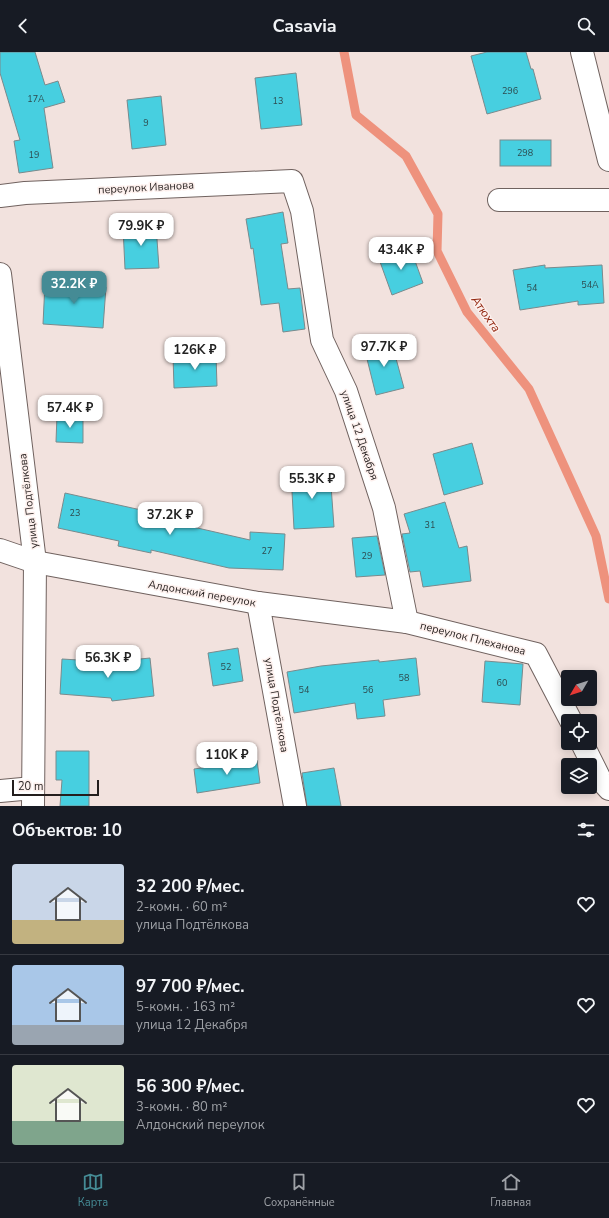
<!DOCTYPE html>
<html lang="ru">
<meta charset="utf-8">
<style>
:root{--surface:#171b24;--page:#242831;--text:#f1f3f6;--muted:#9ea1a6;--line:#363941;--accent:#458b95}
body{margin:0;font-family:"Nunito Sans",sans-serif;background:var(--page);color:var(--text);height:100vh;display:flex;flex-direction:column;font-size:15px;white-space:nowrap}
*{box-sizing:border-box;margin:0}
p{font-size:13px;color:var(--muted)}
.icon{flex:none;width:22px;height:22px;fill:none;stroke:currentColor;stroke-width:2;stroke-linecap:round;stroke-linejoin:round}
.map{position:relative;height:754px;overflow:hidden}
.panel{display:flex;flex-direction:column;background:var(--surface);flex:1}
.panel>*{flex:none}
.needle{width:26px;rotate:231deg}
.fabs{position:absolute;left:561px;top:618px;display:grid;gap:8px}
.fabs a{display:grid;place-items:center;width:36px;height:36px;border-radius:4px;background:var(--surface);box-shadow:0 2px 10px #0003;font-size:20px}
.scale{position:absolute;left:12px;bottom:10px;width:87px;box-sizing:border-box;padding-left:4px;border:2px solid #241e1d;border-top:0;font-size:11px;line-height:14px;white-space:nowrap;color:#241e1d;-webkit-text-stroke:3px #fdf0ed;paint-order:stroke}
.price{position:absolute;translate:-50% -34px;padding:0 9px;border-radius:8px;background:#fff;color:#222;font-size:13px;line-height:26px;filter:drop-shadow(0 1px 2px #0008)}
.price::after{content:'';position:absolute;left:50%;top:24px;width:12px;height:9px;margin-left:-6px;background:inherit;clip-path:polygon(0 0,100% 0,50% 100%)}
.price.active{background:var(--accent);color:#fff}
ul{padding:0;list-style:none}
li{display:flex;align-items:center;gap:12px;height:100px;padding:0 12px}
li+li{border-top:1px solid var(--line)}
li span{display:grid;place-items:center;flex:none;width:112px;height:80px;border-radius:4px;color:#555}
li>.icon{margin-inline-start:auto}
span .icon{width:48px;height:48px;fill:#fffc;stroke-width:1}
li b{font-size:17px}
h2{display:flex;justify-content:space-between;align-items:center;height:48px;padding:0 12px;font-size:17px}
header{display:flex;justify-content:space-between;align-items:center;height:52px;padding:0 12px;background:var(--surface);font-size:18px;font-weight:700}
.tab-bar{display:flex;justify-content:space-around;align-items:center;height:56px;border-top:1px solid var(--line);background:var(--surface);font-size:11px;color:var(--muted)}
.tab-bar a{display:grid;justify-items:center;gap:2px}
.tab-bar .active{color:var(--accent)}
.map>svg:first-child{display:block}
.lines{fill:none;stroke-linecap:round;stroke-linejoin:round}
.stream{stroke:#ee927d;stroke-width:9}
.building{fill:#47cfe0;stroke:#7a8a8c}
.street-casing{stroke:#70625f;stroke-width:24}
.street{stroke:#fff;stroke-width:22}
.labels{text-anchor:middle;stroke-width:3;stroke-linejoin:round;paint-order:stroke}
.number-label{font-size:9px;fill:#2d4a4e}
.street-label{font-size:11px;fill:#241e1d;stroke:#fdf0ed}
.water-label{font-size:12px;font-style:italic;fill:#91260f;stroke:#fdf0ed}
</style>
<header><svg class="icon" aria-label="back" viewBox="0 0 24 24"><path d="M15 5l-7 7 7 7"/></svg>Casavia<svg class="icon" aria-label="search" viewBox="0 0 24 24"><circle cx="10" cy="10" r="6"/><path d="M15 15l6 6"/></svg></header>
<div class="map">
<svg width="609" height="754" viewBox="0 0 609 754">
<rect width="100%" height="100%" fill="#f2e2de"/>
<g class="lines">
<polyline class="stream" points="344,0 356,63 406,104 438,162 437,199 467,260 529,337 596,484 609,547"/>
</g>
<g class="building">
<polygon points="0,0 35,0 45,33 58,29 65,50 44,56 53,116 19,121 14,89 20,88 0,21"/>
<polygon points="487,0 526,0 531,17 533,17 541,47 487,62 471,4"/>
<polygon points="296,21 302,73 261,77 255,26"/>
<polygon points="161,44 166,93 132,97 127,48"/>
<rect x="500" y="88" width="51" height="26"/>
<polygon points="283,160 288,191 281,192 288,237 300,236 305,277 283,280 279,251 261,253 253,196 251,197 246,167"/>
<polygon points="156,173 159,216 125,217 123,175"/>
<polygon points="410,195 423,231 392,243 379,207"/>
<polygon points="545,213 545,216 602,213 604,251 578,253 578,249 520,258 513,218"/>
<polygon points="45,231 106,235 103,276 43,272"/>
<polygon points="391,288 404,336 376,343 364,295"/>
<polygon points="216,303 217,334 174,336 173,304"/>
<polygon points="57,363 83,363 83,391 56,390"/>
<polygon points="472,391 483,432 444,443 433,402"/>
<polygon points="330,419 334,475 294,477 291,421"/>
<polygon points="65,441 159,462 158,467 250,488 250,480 285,482 283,518 229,516 151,498 151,501 118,494 119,489 58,476"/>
<polygon points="445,450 459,496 467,494 471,529 423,535 420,519 410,520 402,482 410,481 404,462"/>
<polygon points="377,484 385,523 356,525 352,486"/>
<polygon points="238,596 243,629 213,634 208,601"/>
<polygon points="150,606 154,644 112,649 111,646 60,642 62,607 111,610"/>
<polygon points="416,606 420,643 383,648 385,664 357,667 355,651 294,661 287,620 321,614 379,608 379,610"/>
<polygon points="485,609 523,612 520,653 482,650"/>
<polygon points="56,699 89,699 89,754 60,754 62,728 56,728"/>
<polygon points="257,708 260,731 197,741 194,717"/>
<polygon points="334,716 341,754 307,754 302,721"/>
</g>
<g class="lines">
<g class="street-casing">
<g id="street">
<polyline points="582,0 609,108"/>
<polyline points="0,144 25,141 292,129 302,159 322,288 346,339 384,456 407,570"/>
<polyline points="499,148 609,148"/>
<polyline points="0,222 35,510 33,754"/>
<polyline points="0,498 35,510 258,551 407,570 536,602 571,669"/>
<polyline points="258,551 295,754"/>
<polyline points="582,691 600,727 609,737"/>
<polyline points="0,739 33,736"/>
</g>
</g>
<use href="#street" class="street"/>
</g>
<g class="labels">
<g class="number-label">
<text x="510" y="42">296</text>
<text x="36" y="50">17А</text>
<text x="278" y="52">13</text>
<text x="146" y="74">9</text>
<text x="525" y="104">298</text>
<text x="34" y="106">19</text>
<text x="590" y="236">54А</text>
<text x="532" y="239">54</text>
<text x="75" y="464">23</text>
<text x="430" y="476">31</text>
<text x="267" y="502">27</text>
<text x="367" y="507">29</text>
<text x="226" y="618">52</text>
<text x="404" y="629">58</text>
<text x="502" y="634">60</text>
<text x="304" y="641">54</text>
<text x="368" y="641">56</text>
</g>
<g class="street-label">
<text transform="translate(146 135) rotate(-3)" y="4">переулок Иванова</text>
<text transform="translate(360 383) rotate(71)" y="4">улица 12 Декабря</text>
<text transform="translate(28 449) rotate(-97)" y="4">улица Подтёлкова</text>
<text transform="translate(202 541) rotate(10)" y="4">Алдонский переулок</text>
<text transform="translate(473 586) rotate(14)" y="4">переулок Плеханова</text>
<text transform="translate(277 653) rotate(80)" y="4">улица Подтёлкова</text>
</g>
<g class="water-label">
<text transform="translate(486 262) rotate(55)" y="4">Атюхта</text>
</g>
</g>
</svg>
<div class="fabs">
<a><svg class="needle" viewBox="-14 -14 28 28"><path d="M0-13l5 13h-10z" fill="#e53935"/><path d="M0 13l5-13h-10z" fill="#9ea1a6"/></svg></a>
<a><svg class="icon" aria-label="locate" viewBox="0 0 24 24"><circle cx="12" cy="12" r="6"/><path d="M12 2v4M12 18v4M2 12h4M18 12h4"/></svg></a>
<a><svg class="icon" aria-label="layers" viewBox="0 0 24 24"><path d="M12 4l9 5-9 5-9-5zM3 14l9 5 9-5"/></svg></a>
</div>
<div class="scale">20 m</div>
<b class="price" style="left:141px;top:195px">79.9K ₽</b>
<b class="price" style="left:401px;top:219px">43.4K ₽</b>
<b class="price active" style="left:74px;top:253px">32.2K ₽</b>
<b class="price" style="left:384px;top:316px">97.7K ₽</b>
<b class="price" style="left:195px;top:319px">126K ₽</b>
<b class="price" style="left:70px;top:377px">57.4K ₽</b>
<b class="price" style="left:312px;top:448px">55.3K ₽</b>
<b class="price" style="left:170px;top:484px">37.2K ₽</b>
<b class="price" style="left:108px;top:627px">56.3K ₽</b>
<b class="price" style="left:227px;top:724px">110K ₽</b>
</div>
<section class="panel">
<h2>Объектов: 10<svg class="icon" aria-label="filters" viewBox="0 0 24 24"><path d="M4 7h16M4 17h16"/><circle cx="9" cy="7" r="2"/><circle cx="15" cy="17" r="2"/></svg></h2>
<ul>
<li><span style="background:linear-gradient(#c9d6e8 70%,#c2b280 0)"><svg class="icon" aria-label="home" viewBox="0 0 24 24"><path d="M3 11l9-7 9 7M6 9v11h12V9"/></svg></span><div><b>32 200 ₽/мес.</b><p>2-комн. · 60 m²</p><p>улица Подтёлкова</p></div><svg class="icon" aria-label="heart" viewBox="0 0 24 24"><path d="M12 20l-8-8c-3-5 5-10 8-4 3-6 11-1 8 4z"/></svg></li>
<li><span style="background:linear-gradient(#a9c7e8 75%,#9aa5b1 0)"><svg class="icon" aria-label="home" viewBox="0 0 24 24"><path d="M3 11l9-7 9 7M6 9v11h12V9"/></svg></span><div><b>97 700 ₽/мес.</b><p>5-комн. · 163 m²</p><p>улица 12 Декабря</p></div><svg class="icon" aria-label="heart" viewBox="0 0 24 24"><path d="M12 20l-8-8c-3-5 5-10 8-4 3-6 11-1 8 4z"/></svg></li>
<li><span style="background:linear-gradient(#dfe7d0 70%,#7fa58c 0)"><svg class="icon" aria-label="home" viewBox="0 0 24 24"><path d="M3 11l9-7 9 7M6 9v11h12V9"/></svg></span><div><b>56 300 ₽/мес.</b><p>3-комн. · 80 m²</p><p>Алдонский переулок</p></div><svg class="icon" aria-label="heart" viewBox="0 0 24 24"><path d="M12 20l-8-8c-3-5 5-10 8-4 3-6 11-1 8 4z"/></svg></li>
</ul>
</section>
<nav class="tab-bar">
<a class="active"><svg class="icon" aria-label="map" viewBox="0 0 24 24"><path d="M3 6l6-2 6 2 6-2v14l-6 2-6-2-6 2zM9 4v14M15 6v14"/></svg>Карта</a>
<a><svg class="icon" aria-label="saved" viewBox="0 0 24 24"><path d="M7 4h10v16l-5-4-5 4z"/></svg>Сохранённые</a>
<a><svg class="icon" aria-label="home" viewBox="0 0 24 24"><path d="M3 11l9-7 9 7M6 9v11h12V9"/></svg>Главная</a>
</nav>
